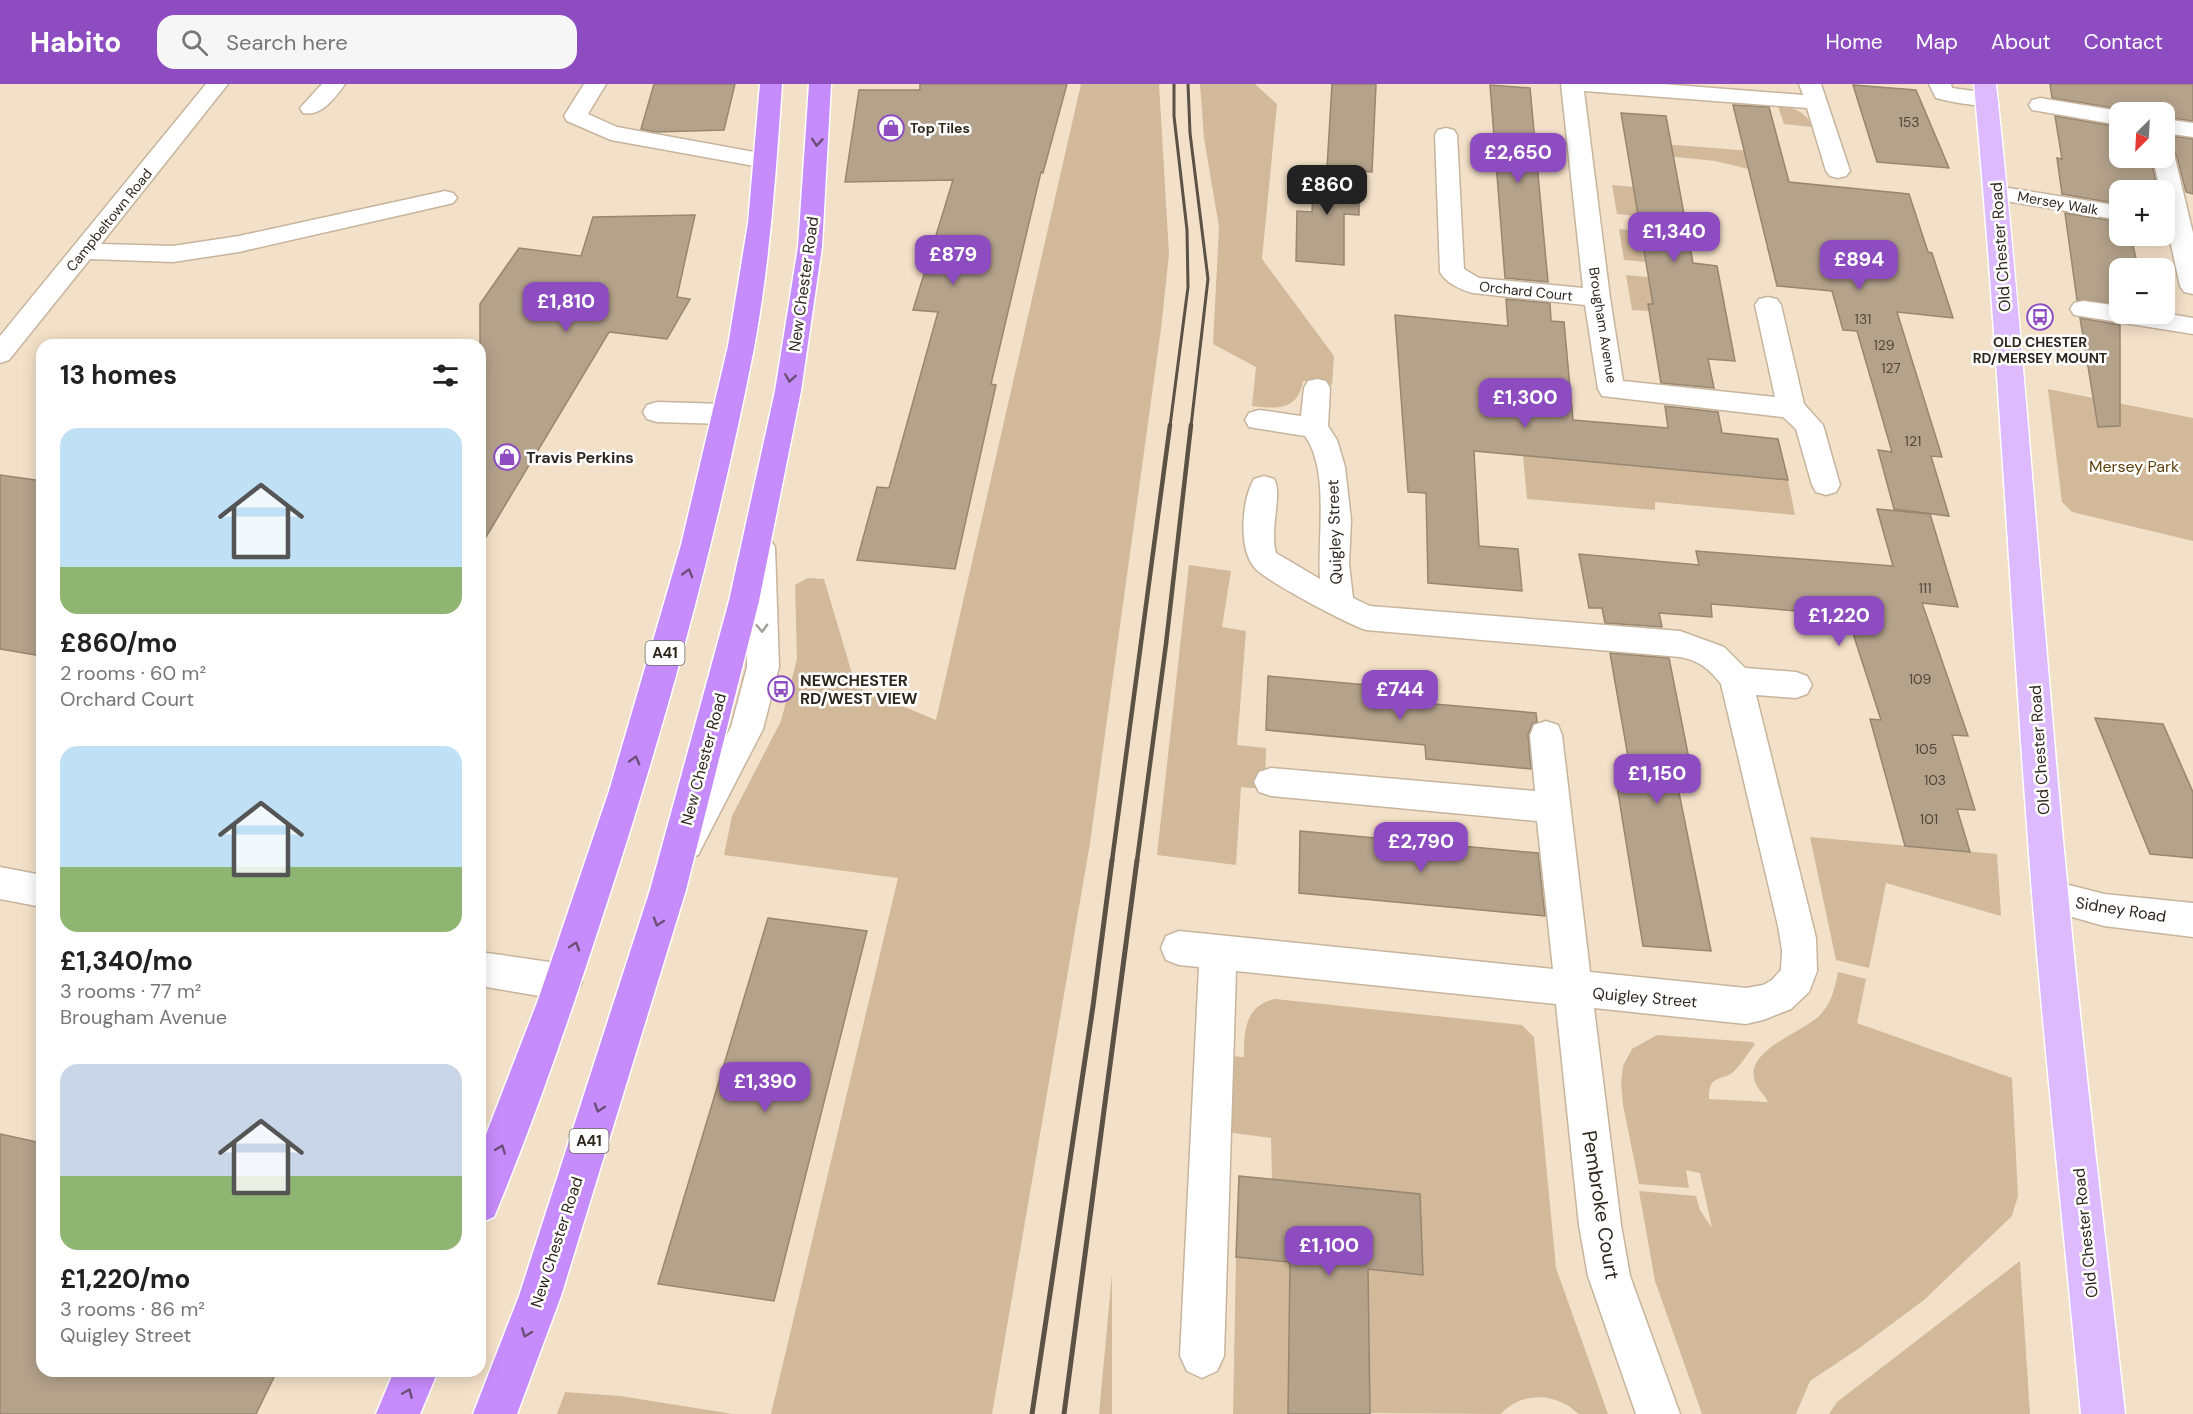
<!DOCTYPE html>
<meta charset="utf-8">
<style>
:root{--surface:#fff;--page:#f6f6f6;--text:#222;--muted:#767676;--accent:#8e4cc1}
body{margin:0;font-family:"DM Sans",sans-serif;background:var(--page);color:var(--text);height:100vh;display:flex;flex-direction:column;font-size:22px;white-space:nowrap}
*{box-sizing:border-box;margin:0}
p{font-size:20px;color:var(--muted)}
.icon{flex:none;width:33px;height:33px;fill:none;stroke:currentColor;stroke-width:2;stroke-linecap:round;stroke-linejoin:round}
.map{position:relative;flex:1;overflow:hidden}
.panel{position:absolute;left:36px;top:255px;width:450px;height:1038px;display:flex;flex-direction:column;background:var(--surface);border-radius:18px;box-shadow:0 3px 15px #0003}
.panel>*{flex:none}
.needle{width:39px;rotate:204deg}
.fabs{position:absolute;left:2109px;top:18px;display:grid;gap:12px}
.fabs a{display:grid;place-items:center;width:66px;height:66px;border-radius:12px;background:var(--surface);box-shadow:0 3px 15px #0003;font-size:30px}
.price{position:absolute;translate:-50% -51px;padding:0 14px;border-radius:12px;background:var(--accent);color:#fff;font-size:20px;line-height:39px;filter:drop-shadow(0 2px 3px #0008)}
.price::after{content:'';position:absolute;left:50%;top:36px;width:18px;height:14px;margin-left:-9px;background:inherit;clip-path:polygon(0 0,100% 0,50% 100%)}
.price.current{background:#222;color:#fff}
ul{padding:0;list-style:none}
li{display:grid;align-content:center;gap:12px;height:318px;padding:0 24px}
li span{display:grid;place-items:center;height:186px;border-radius:18px;color:#555}
li>.icon{margin-inline-start:auto}
span .icon{width:108px;height:108px;fill:#fffc;stroke-width:1}
li b{font-size:26px}
h2{display:flex;justify-content:space-between;align-items:center;height:72px;padding:0 24px;font-size:26px}
header{display:flex;align-items:center;gap:36px;box-sizing:border-box;height:84px;padding:0 30px;background:var(--accent);color:#fff}
header strong{font-size:28px}
nav{display:flex;gap:33px;margin-inline-start:auto;font-size:21px}
.search{width:420px;height:54px;background:var(--page);display:flex;align-items:center;gap:15px;box-sizing:border-box;padding:0 21px;border-radius:18px;color:var(--muted);font-size:22px}
.map>svg:first-child{display:block}
.green{fill:#d1b99a}
.building{fill:#b4a28b;stroke:#978670;stroke-width:1.5}
.lines{fill:none;stroke-linecap:round;stroke-linejoin:round}
.minor-casing{stroke:#c6b49d;stroke-width:3}
.major-casing{stroke:#fff;stroke-width:3}
.highway-casing{stroke:#fff;stroke-width:3}
.minor{fill:#fff;fill-rule:evenodd}
.major{fill:#ddbafd;fill-rule:evenodd}
.highway{fill:#c78cfc;fill-rule:evenodd}
.rail-far2{stroke:#5b5144;stroke-width:3}
.rail-far1{stroke:#5b5144;stroke-width:4.5}
.rail{stroke:#5b5144;stroke-width:5}
.oneway{stroke:#6c4f77}
.oneway2{stroke:#a19e9a}
.labels{text-anchor:middle;stroke-width:5;stroke-linejoin:round;paint-order:stroke}
.number-label{font-size:14px;fill:#504639}
.far-poi-label{font-size:14px;font-weight:bold;fill:#2f271e;stroke:#fff;text-anchor:start}
.far-street-label{font-size:14px;fill:#2f271e;stroke:#fff}
.shield{fill:#fff;stroke:#6d6862;stroke-width:1.5}
.shield-label{font-size:15px;font-weight:bold;fill:#2f271e}
.street-label{font-size:16px;fill:#2f271e;stroke:#fff}
.poi-label{font-size:16px;font-weight:bold;fill:#2f271e;stroke:#fff;text-anchor:start}
.park-label{font-size:16px;fill:#5e3e09;stroke:#fff}
.near-street-label{font-size:20px;fill:#2f271e;stroke:#fff}
</style>
<header>
<strong>Habito</strong>
<div class="search"><svg class="icon" aria-label="search" viewBox="0 0 24 24"><circle cx="10" cy="10" r="6"/><path d="M15 15l6 6"/></svg>Search here</div>
<nav><a>Home</a><a>Map</a><a>About</a><a>Contact</a></nav>
</header>
<div class="map">
<svg width="2193" height="1330" viewBox="0 0 2193 1330">
<rect width="100%" height="100%" fill="#f3e0c8"/>
<g class="green">
<polygon points="1081,0 1159,0 1169,170 1161,245 1090,759 992,1330 771,1330 898,794 724,771 732,732 781,637 797,575 795,501 808,494 824,495 856,603 936,636"/>
<path d="M1200 0H1255L1277 20 1262 175 1334 272 1332 301 1303 297C1298 327 1276 325 1252 322L1256 283 1213 260 1219 143 1204 54Z"/>
<path d="M1778 22C1793 23 1807 28 1812 43L1784 40Z"/>
<polygon points="1663,60 1763,68 1757,87 1715,77 1666,72"/>
<polygon points="1612,101 1634,103 1639,132 1617,130"/>
<polygon points="1619,145 1641,147 1646,178 1624,176"/>
<polygon points="1626,191 1648,193 1653,220 1649,220 1650,227 1632,226"/>
<polygon points="2048,305 2193,334 2193,457 2072,428 2062,418"/>
<polygon points="1523,371 1788,396 1795,431 1655,418 1655,426 1527,415"/>
<polygon points="1189,481 1231,487 1222,543 1246,547 1237,661 1266,664 1265,705 1241,703 1236,781 1157,771"/>
<polygon points="1810,753 1997,770 2001,832 1886,799 1869,884 1836,876"/>
<path d="M1838 888 1866 895 1857 939 2012 994 2018 1112 2012 1132 1924 1216 1858 1265 1810 1297 1796 1330H1702L1655 1197 1639 1107 1696 1112 1700 1126 1712 1144 1700 1089 1686 1086 1689 1104 1639 1100 1623 1021 1621 999 1623 982 1632 965 1657 951 1752 958 1755 960C1750 967 1737 986 1731 990 1716 997 1709 993 1709 1015L1768 1018C1764 1010 1756 1004 1754 994 1748 964 1805 948 1821 930 1832 918 1835 903 1838 888Z"/>
<path d="M1275 915 1522 941 1534 953 1556 1184 1608 1330C1600 1330 1587 1330 1579 1330 1574 1327 1569 1321 1563 1319 1542 1309 1517 1312 1501 1330L1370 1329 1367 1185 1423 1191 1420 1110 1272 1095 1271 1054 1226 1048 1230 972 1244 973C1244 947 1245 921 1275 915Z"/>
<polygon points="1236,1173 1290,1178 1288,1330 1233,1330"/>
<polygon points="2020,1177 2030,1330 1829,1330 1837,1318"/>
<polygon points="1112,1190 1112,1330 1099,1330"/>
<polygon points="565,1308 620,1312 733,1330 557,1330"/>
</g>
<g class="building">
<polygon points="654,0 735,0 724,46 655,48 641,45"/>
<polygon points="920,0 1067,0 1043,89 1041,88 991,300 996,301 955,485 857,476 877,403 889,404 938,228 913,226 953,96 845,98 859,6 920,6"/>
<polygon points="1332,0 1376,0 1372,88 1327,84"/>
<polygon points="2050,0 2193,0 2193,37 2164,33 2164,28 2127,28 2120,25 2052,14"/>
<polygon points="1490,1 1530,4 1548,198 1505,194"/>
<polygon points="1853,1 1916,6 1949,84 1877,78"/>
<polygon points="1733,21 1769,23 1789,98 1909,110 1928,168 1932,169 1953,234 1897,228 1942,373 1931,372 1949,432 1894,425 1878,366 1892,368 1857,247 1843,246 1832,207 1777,202"/>
<polygon points="1621,29 1666,32 1693,179 1717,182 1735,277 1708,275 1714,304 1661,299 1648,220 1653,220"/>
<polygon points="2055,32 2120,43 2120,74 2151,74 2157,104 2119,97 2120,120 2062,110 2057,74 2062,75"/>
<polygon points="2164,51 2193,55 2193,110 2186,108 2177,73 2173,67 2164,65"/>
<polygon points="1314,83 1359,87 1359,131 1344,130 1344,181 1296,177 1297,127 1312,128"/>
<polygon points="2065,129 2120,138 2120,152 2131,152 2138,184 2120,184 2120,220 2077,216"/>
<polygon points="695,131 677,213 690,215 667,255 609,248 480,463 480,220 519,164 581,172 593,133"/>
<polygon points="1506,215 1550,219 1551,237 1564,238 1573,336 1668,344 1665,322 1718,328 1722,349 1778,355 1788,396 1474,367 1479,462 1518,465 1522,507 1428,499 1426,409 1408,408 1395,231 1508,242"/>
<polygon points="2080,234 2120,241 2120,342 2098,343"/>
<polygon points="0,391 42,397 42,572 0,565"/>
<polygon points="1877,425 1930,430 1958,523 1922,519 1968,652 1952,651 1975,726 1957,725 1970,768 1905,762 1870,635 1881,636 1847,531 1711,520 1712,533 1659,529 1662,543 1605,539 1602,524 1589,524 1579,470 1699,481 1696,467 1893,482"/>
<polygon points="1610,569 1669,574 1693,695 1676,694 1711,867 1643,862 1615,690 1631,690"/>
<polygon points="1268,592 1423,606 1423,619 1536,629 1537,638 1532,640 1528,651 1531,685 1426,675 1425,661 1266,646"/>
<polygon points="2095,634 2163,640 2193,708 2193,774 2150,770"/>
<polygon points="1300,747 1538,769 1545,832 1299,809"/>
<polygon points="768,834 867,847 774,1217 658,1200"/>
<polygon points="0,1050 42,1059 42,1287 277,1287 256,1330 0,1330"/>
<polygon points="1239,1092 1420,1110 1423,1191 1368,1185 1370,1330 1288,1330 1290,1178 1236,1173"/>
</g>
<g class="lines">
<g class="minor-casing">
<g id="minor">
<polygon points="206,0 228,0 101,160 173,162 239,152 445,107 453,109 457,114 453,119 445,121 239,168 173,178 90,175 9,276 0,279 0,252"/>
<path d="M322 0H345C335 14 321 33 303 29L300 24Z"/>
<polygon points="584,0 606,0 588,30 617,43 765,70 773,72 776,77 773,82 765,84 611,56 567,37 564,32"/>
<path d="M1561 0H1662L1803 11 1799 0H1821L1850 87 1846 92 1838 94 1830 92 1826 87 1807 24 1584 7 1610 214 1623 297 1775 313 1755 221 1759 215 1768 213 1777 215 1781 221 1804 320 1823 341 1840 401 1836 408 1826 411 1816 408 1812 401 1796 345 1783 333 1602 312 1598 305 1585 221 1473 209C1461 206 1446 199 1440 188L1435 51 1438 46 1446 44 1454 46 1457 51 1464 185 1479 194 1583 204Z"/>
<path d="M1929 0H1951L1952 4 1995 10 1998 15 1995 20C1978 24 1953 18 1936 14Z"/>
<polygon points="2040,14 2120,27 2125,28 2120,28 2120,41 2032,26 2029,21 2032,16"/>
<polygon points="2164,35 2193,39 2193,53 2164,49"/>
<polygon points="2164,67 2172,69 2175,74 2193,149 2193,210 2184,208 2180,202 2164,129 2164,106 2160,106 2153,74 2164,74"/>
<polygon points="1996,102 2120,122 2120,136 1988,114 1984,109 1988,104"/>
<polygon points="2083,217 2120,222 2120,230 2164,229 2193,234 2193,250 2074,231 2070,225 2074,219"/>
<path d="M1317 295 1326 297 1330 304 1328 342 1337 356 1345 383 1351 436 1349 480 1353 514 1370 522 1680 547 1724 563 1745 584 1796 588 1807 592 1812 601 1807 610 1796 614 1756 611 1816 854 1817 887 1809 908 1791 925 1763 936 1746 940 1594 924 1621 1141 1630 1192 1680 1330H1636L1588 1192 1579 1141 1556 920 1236 887 1224 1272 1217 1287 1202 1294 1187 1287 1180 1272 1199 883 1179 881 1166 876 1161 864 1166 852 1179 847 1553 885 1537 737 1271 712 1259 708 1254 698 1259 688 1271 684 1535 707 1530 651 1534 641 1546 637 1558 641 1562 651 1590 888 1746 904 1763 901 1772 896 1781 886 1782 866 1778 842 1721 600C1710 585 1698 576 1680 573L1366 546C1348 540 1263 496 1254 483 1238 463 1242 416 1254 395L1264 392 1274 395C1283 410 1269 445 1276 469L1320 495C1317 454 1330 387 1305 352L1249 343 1245 336 1249 329 1259 326 1301 332 1304 304 1308 297Z"/>
<polygon points="657,318 725,320 735,323 739,330 735,337 725,340 657,338 647,335 643,328 647,321"/>
<polygon points="760,452 770,455 775,463 779,583 763,645 698,771 686,775 674,771 669,760 731,643 747,583 745,463 750,455"/>
<polygon points="0,783 42,791 42,823 0,815"/>
<polygon points="2050,796 2104,810 2193,819 2193,853 2104,842 2037,823 2032,812 2037,801"/>
<polygon points="480,868 563,880 576,886 582,898 576,910 563,916 480,902"/>
</g>
</g>
<g class="major-casing">
<path id="major" d="M1974 0H1996C2025 269 2042 540 2068 809 2084 983 2106 1157 2125 1330H2081C2065 1156 2046 983 2032 809 2011 540 1999 269 1974 0Z"/>
</g>
<g class="highway-casing">
<g id="highway">
<path d="M760 0H782C776 88 770 177 754 264 719 443 671 621 615 794 578 908 540 1023 494 1133L480 1139V1066L538 916 609 707 681 461 728 262 748 139Z"/>
<polygon points="809,0 831,0 822,163 801,307 759,517 686,806 561,1212 517,1330 473,1330 519,1212 650,806 729,517 775,307 798,163"/>
<polygon points="394,1287 438,1287 420,1330 376,1330"/>
</g>
</g>
<use href="#minor" class="minor"/>
<use href="#major" class="major"/>
<use href="#highway" class="highway"/>
<g class="rail-far2">
<polyline points="1188,0 1190,49 1208,195 1191,342"/>
<polyline points="1170,342 1188,203 1187,146 1174,32 1174,0"/>
</g>
<g class="rail-far1">
<polyline points="1112,777 1170,341"/>
<polyline points="1137,777 1166,560 1191,341"/>
</g>
<g class="rail">
<polyline points="1032,1330 1093,922 1112,776"/>
<polyline points="1064,1330 1137,776"/>
</g>
</g>
<defs><path id="oneway-chevron" d="M-2-3.5L2.5 0L-2 3.5" fill="none" stroke-width="1.6" stroke-linecap="round" stroke-linejoin="round" transform="scale(1.5)"/></defs>
<g class="oneway">
<use href="#oneway-chevron" transform="translate(817 58) rotate(94)"/>
<use href="#oneway-chevron" transform="translate(790 294) rotate(99)"/>
<use href="#oneway-chevron" transform="translate(688 489) rotate(-74)"/>
<use href="#oneway-chevron" transform="translate(635 676) rotate(-74)"/>
<use href="#oneway-chevron" transform="translate(658 838) rotate(108)"/>
<use href="#oneway-chevron" transform="translate(575 862) rotate(-72)"/>
<use href="#oneway-chevron" transform="translate(599 1024) rotate(108)"/>
<use href="#oneway-chevron" transform="translate(501 1065) rotate(-69)"/>
<use href="#oneway-chevron" transform="translate(526 1249) rotate(111)"/>
<use href="#oneway-chevron" transform="translate(408 1309) rotate(-67)"/>
</g>
<use class="oneway2" href="#oneway-chevron" transform="translate(762 544) rotate(88)"/>
<defs>
<g id="shop-ring" transform="scale(1.35)"><circle r="9.5" fill="#fff" stroke="#8e4cc1" stroke-width="1.5"/><path d="M-5-2.5h2.3a2.7 3.5 0 0 1 5.4 0H5L5.5 6h-11ZM-1.5-2.5h3a1.5 2.3 0 0 0-3 0Z" fill="#8e4cc1"/></g>
<g id="bus-ring" transform="scale(1.35)"><circle r="9.5" fill="#fff" stroke="#8e4cc1" stroke-width="1.5"/><path d="M-5-6H5V4H4V6H2V4H-2V6H-4V4H-5ZM-3.5-4V0h7V-4ZM-3.5 1.2v1.5H-2V1.2ZM2 1.2v1.5H3.5V1.2Z" fill="#8e4cc1"/></g>
</defs>
<g fill-rule="evenodd">
<use href="#shop-ring" x="891" y="44"/>
<use href="#bus-ring" x="2040" y="233"/>
<use href="#shop-ring" x="507" y="373"/>
<use href="#bus-ring" x="781" y="605"/>
</g>
<g class="labels">
<g class="number-label">
<text x="1909" y="43">153</text>
<text x="1863" y="240">131</text>
<text x="1884" y="266">129</text>
<text x="1891" y="289">127</text>
<text x="1913" y="362">121</text>
<text x="1925" y="509">111</text>
<text x="1920" y="600">109</text>
<text x="1926" y="670">105</text>
<text x="1935" y="701">103</text>
<text x="1929" y="740">101</text>
</g>
<g class="far-poi-label">
<text x="910" y="49">Top Tiles</text>
<text x="2040" y="263" text-anchor="middle">OLD CHESTER<tspan x="2040" dy="16">RD/MERSEY MOUNT</tspan></text>
</g>
<g class="far-street-label">
<text transform="translate(2058 119) rotate(10)" y="5">Mersey Walk</text>
<text transform="translate(109 136) rotate(-51)" y="5">Campbeltown Road</text>
<text transform="translate(1526 207) rotate(6)" y="5">Orchard Court</text>
<text transform="translate(1603 241) rotate(81)" y="5">Brougham Avenue</text>
</g>
<g class="shield">
<rect x="645.5" y="557" width="39" height="24" rx="4.5"/>
<rect x="569.5" y="1045" width="39" height="24" rx="4.5"/>
</g>
<g class="shield-label">
<text x="665" y="574">A41</text>
<text x="589" y="1062">A41</text>
</g>
<g class="street-label">
<text transform="translate(2000 163) rotate(-94)" y="6">Old Chester Road</text>
<text transform="translate(803 200) rotate(-82)" y="6">New Chester Road</text>
<text transform="translate(1334 448) rotate(-92)" y="6">Quigley Street</text>
<text transform="translate(2039 666) rotate(-94)" y="6">Old Chester Road</text>
<text transform="translate(703 675) rotate(-75)" y="6">New Chester Road</text>
<text transform="translate(2121 825) rotate(9)" y="6">Sidney Road</text>
<text transform="translate(1645 913) rotate(5)" y="6">Quigley Street</text>
<text transform="translate(2085 1149) rotate(-96)" y="6">Old Chester Road</text>
<text transform="translate(556 1158) rotate(-72)" y="6">New Chester Road</text>
</g>
<g class="poi-label">
<text x="526" y="379">Travis Perkins</text>
<text x="800" y="602">NEWCHESTER<tspan x="800" dy="18">RD/WEST VIEW</tspan></text>
</g>
<g class="park-label">
<text x="2134" y="388">Mersey Park</text>
</g>
<g class="near-street-label">
<text transform="translate(1601 1121) rotate(81)" y="7">Pembroke Court</text>
</g>
</g>
</svg>
<div class="fabs">
<a><svg class="needle" viewBox="-14 -14 28 28"><path d="M0-13l5 13h-10z" fill="#e53935"/><path d="M0 13l5-13h-10z" fill="#767676"/></svg></a>
<a>+</a>
<a>−</a>
</div>
<b class="price" style="left:1518px;top:100px">£2,650</b>
<b class="price current" style="left:1327px;top:132px">£860</b>
<b class="price" style="left:1674px;top:179px">£1,340</b>
<b class="price" style="left:953px;top:202px">£879</b>
<b class="price" style="left:1859px;top:207px">£894</b>
<b class="price" style="left:566px;top:249px">£1,810</b>
<b class="price" style="left:1525px;top:345px">£1,300</b>
<b class="price" style="left:1839px;top:563px">£1,220</b>
<b class="price" style="left:1400px;top:637px">£744</b>
<b class="price" style="left:1657px;top:721px">£1,150</b>
<b class="price" style="left:1421px;top:789px">£2,790</b>
<b class="price" style="left:765px;top:1029px">£1,390</b>
<b class="price" style="left:1329px;top:1193px">£1,100</b>
<section class="panel">
<h2>13 homes<svg class="icon" aria-label="filters" viewBox="0 0 24 24"><path d="M4 7h16M4 17h16"/><circle cx="9" cy="7" r="2"/><circle cx="15" cy="17" r="2"/></svg></h2>
<ul>
<li><span style="background:linear-gradient(#bfe0f5 75%,#8fb573 0)"><svg class="icon" aria-label="home" viewBox="0 0 24 24"><path d="M3 11l9-7 9 7M6 9v11h12V9"/></svg></span><div><b>£860/mo</b><p>2 rooms · 60 m²</p><p>Orchard Court</p></div></li>
<li><span style="background:linear-gradient(#bfe0f5 65%,#8fb573 0)"><svg class="icon" aria-label="home" viewBox="0 0 24 24"><path d="M3 11l9-7 9 7M6 9v11h12V9"/></svg></span><div><b>£1,340/mo</b><p>3 rooms · 77 m²</p><p>Brougham Avenue</p></div></li>
<li><span style="background:linear-gradient(#c9d6e8 60%,#8fb573 0)"><svg class="icon" aria-label="home" viewBox="0 0 24 24"><path d="M3 11l9-7 9 7M6 9v11h12V9"/></svg></span><div><b>£1,220/mo</b><p>3 rooms · 86 m²</p><p>Quigley Street</p></div></li>
</ul>
</section>
</div>
